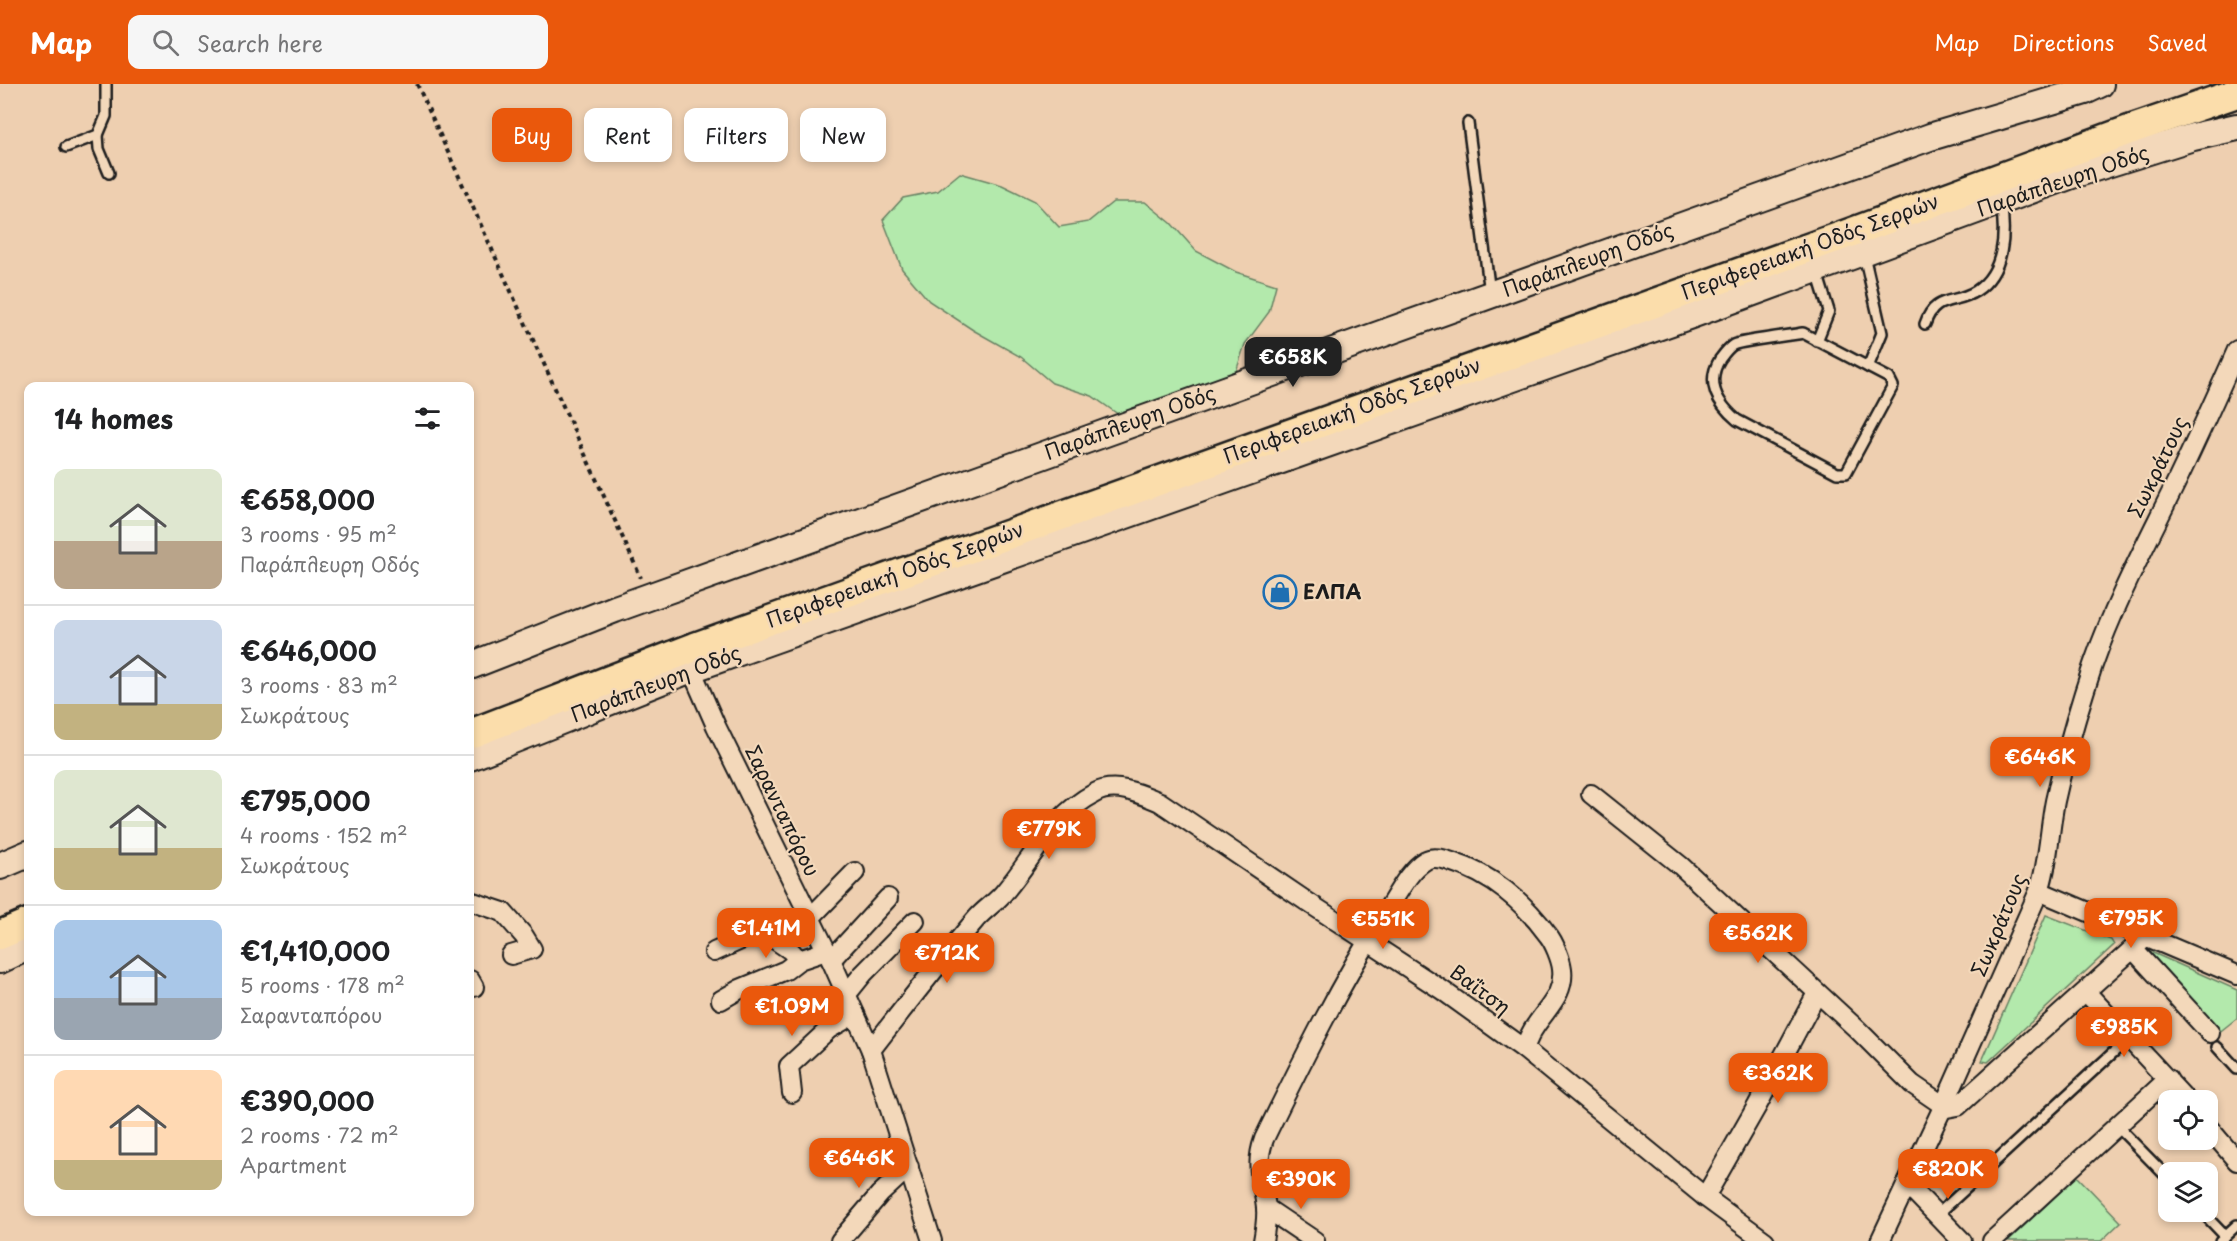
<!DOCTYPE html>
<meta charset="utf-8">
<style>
:root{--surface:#fff;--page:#f6f6f6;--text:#202124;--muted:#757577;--line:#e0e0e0;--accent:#ea580c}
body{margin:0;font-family:"Playpen Sans",sans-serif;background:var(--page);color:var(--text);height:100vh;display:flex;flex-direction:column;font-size:22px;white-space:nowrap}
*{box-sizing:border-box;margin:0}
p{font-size:20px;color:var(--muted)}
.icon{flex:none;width:33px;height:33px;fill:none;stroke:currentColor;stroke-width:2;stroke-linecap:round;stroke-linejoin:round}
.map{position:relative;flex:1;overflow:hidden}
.drawer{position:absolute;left:24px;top:298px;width:450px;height:834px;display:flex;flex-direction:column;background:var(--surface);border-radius:12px;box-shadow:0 3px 9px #0003}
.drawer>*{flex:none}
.hud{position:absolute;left:492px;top:24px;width:570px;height:54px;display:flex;gap:12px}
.tools{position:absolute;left:2158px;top:1006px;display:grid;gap:12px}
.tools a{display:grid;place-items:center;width:60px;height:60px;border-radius:12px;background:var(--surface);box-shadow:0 3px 9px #0003;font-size:30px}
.price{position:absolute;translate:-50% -51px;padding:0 14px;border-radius:12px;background:var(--accent);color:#fff;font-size:20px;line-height:39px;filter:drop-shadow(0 2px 3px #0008)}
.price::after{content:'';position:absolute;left:50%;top:36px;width:18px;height:14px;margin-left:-9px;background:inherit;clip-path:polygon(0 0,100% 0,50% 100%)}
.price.current{background:#222;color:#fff}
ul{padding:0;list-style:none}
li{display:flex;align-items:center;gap:18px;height:150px;padding:0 30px}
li+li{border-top:2px solid var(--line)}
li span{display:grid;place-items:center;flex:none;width:168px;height:120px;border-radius:12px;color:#555}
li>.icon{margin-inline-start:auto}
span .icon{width:72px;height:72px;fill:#fffc;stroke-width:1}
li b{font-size:26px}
h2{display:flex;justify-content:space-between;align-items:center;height:72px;padding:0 30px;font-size:26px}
.chip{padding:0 21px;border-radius:12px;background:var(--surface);box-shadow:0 3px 9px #0003;font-size:21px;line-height:54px}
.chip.current{background:var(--accent);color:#fff}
header{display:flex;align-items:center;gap:36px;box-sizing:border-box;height:84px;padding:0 30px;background:var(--accent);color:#fff}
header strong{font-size:28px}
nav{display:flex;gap:33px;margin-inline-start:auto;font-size:21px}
.search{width:420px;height:54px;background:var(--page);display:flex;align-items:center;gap:15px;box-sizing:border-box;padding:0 21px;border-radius:12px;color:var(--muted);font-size:22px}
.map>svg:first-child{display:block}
.green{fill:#b3e9ac;stroke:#688264;stroke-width:1.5}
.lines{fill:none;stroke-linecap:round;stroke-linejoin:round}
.lane-casing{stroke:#1c1c1c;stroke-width:14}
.street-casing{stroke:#1c1c1c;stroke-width:22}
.secondary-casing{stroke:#1c1c1c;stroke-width:30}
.primary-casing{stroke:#1c1c1c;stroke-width:33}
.path{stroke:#1c1c1c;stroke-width:4;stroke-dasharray:4.5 4.5;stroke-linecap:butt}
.lane{stroke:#f3d8ba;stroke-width:9}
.street{stroke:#f3d8ba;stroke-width:18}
.secondary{stroke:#f3d8ba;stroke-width:26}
.primary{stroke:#fbddab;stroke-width:28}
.labels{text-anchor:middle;stroke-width:4.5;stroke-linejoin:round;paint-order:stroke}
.street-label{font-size:20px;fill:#1c1c1c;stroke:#f3d8ba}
.poi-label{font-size:20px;font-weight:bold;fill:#1c1c1c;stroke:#f3d8ba;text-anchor:start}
</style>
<header>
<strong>Map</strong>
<div class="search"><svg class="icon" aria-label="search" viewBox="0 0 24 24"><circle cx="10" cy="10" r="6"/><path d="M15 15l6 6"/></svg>Search here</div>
<nav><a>Map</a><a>Directions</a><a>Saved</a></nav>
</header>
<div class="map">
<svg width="2237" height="1157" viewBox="0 0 2237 1157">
<rect width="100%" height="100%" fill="#eecfb0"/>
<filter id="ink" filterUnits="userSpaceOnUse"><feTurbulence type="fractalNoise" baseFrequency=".0167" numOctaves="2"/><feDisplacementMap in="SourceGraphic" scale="12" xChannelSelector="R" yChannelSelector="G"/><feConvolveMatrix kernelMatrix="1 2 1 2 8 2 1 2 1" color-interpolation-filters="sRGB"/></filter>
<g filter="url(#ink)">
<g class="green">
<polygon points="960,89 1002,101 1035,117 1059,143 1088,138 1113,118 1145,118 1171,139 1196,167 1236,188 1276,201 1269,228 1245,260 1234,294 1122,333 1092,312 1052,299 1021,273 973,246 929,217 902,185 883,136 903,114 938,107"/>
<polygon points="2046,831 2111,856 2114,861 1988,978 1982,977"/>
<polygon points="2144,865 2237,906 2237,934 2217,950"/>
<polygon points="2077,1092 2121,1138 2101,1157 2008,1157"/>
</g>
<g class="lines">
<g class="lane-casing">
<g id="lane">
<polyline points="1468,39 1490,209"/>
<polyline points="98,51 99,65 109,89"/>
<polyline points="66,63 98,51 106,32 106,0"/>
<polyline points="1864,171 1882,249 1868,283"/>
<polyline points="1816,185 1829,227 1817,257"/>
<path d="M1925 240C1935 210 1954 221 1976 207 2005 188 2006 149 2001 118"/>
<path d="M1803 249 1889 294 1893 302 1846 389H1837L1737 336C1718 320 1705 299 1720 275 1723 271 1728 264 1733 261 1741 257 1792 251 1803 249Z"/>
<polyline points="2217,963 2237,985"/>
<polyline points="2117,1042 2169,1095"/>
<polyline points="2202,1128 2225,1152 2220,1157"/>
<polyline points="1937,1131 2129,954"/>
<polyline points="2225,1152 2237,1141"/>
</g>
</g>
<g class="street-casing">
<g id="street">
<polyline points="691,585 716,642 831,876 871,966 932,1157"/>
<polyline points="1591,710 1681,782 1858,946 1912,1000 1947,1024 1958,1022 2147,852"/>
<polyline points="2039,807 2237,891"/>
<polyline points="470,817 503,828 524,852 532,865 511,871"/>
<polyline points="762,847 790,866 799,876"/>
<polyline points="2133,865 2210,949"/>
<polyline points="714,868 783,837 810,834 855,788"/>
<polyline points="831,876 888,814"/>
<polyline points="470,896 474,903"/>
<polyline points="2086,908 2187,1017"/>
<polyline points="846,911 863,890 915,837"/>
<polyline points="721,916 740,905 786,886 799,876 826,867"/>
<path d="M871 966C905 922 940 877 977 834 986 824 998 817 1006 806 1035 771 1053 731 1095 709 1115 698 1141 710 1160 718L1306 817 1442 906 1524 965 1705 1113 1765 1157"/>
<polyline points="792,1009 789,982 829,945 855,930"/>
<polyline points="2208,1043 2237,1077"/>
<polyline points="1907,1100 1962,1157"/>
<polyline points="1705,1113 1757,1022 1817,909"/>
<polyline points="1266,1124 1315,1157"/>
<polyline points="840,1157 880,1110 909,1083"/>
<path d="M1263 1157C1265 1146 1267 1135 1266 1124 1263 1097 1254 1083 1264 1055 1302 977 1340 900 1387 826 1397 811 1409 786 1426 776 1434 772 1444 775 1452 778 1491 790 1524 818 1548 851 1554 858 1561 876 1562 885 1565 909 1548 923 1536 941 1531 948 1527 957 1524 965"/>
<path d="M1880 1157 1943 1023 2039 807C2049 778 2049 747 2055 717 2065 671 2078 626 2093 581 2114 521 2144 464 2172 407 2195 360 2216 313 2237 266"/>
<polyline points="1992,1157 2168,995"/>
</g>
</g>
<g class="secondary-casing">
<g id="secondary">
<polyline points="470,582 615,525 1930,53 2085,7 2100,0"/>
<polyline points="470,673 691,585 1691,231 2072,91 2193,53 2237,43"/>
<polyline points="0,782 28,770"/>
<polyline points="0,876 28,863"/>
</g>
</g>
<g class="primary-casing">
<g id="primary">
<polyline points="470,650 695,563 1847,150 2132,45 2237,9"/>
<polyline points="0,851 28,839"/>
</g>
</g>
<polyline class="path" points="417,0 641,494"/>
<use href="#lane" class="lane"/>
<use href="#street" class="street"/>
<use href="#secondary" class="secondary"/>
<use href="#primary" class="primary"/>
</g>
</g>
<defs>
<g id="shop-ring" transform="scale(1.725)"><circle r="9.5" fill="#f3d8ba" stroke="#1f6fb2" stroke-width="1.5"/><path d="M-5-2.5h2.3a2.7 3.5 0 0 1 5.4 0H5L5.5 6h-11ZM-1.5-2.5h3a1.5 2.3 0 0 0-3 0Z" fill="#1f6fb2"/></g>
</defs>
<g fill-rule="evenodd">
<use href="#shop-ring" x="1280" y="508"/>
</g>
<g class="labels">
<g class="street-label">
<text transform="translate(2063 97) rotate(-19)" y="7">Παράπλευρη Οδός</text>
<text transform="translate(1810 163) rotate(-20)" y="7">Περιφερειακή Οδός Σερρών</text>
<text transform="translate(1588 176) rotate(-20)" y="7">Παράπλευρη Οδός</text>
<text transform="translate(1352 327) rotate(-20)" y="7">Περιφερειακή Οδός Σερρών</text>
<text transform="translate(1130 339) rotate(-20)" y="7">Παράπλευρη Οδός</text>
<text transform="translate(2158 383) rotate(-64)" y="7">Σωκράτους</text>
<text transform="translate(895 491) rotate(-20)" y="7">Περιφερειακή Οδός Σερρών</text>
<text transform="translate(656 600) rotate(-21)" y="7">Παράπλευρη Οδός</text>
<text transform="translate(782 727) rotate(64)" y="7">Σαρανταπόρου</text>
<text transform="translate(1999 841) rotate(-67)" y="7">Σωκράτους</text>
<text transform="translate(1480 906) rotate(36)" y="7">Βαΐτση</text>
</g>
<g class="poi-label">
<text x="1303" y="515">ΕΛΠΑ</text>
</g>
</g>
</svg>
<div class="tools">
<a><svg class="icon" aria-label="locate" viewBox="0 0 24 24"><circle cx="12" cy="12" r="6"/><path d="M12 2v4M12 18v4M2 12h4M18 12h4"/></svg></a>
<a><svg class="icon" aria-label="layers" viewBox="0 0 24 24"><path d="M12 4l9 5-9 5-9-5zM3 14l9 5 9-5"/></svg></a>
</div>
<b class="price current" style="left:1293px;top:304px">€658K</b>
<b class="price" style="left:2040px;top:704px">€646K</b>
<b class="price" style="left:1049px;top:776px">€779K</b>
<b class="price" style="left:2131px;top:865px">€795K</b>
<b class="price" style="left:1383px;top:866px">€551K</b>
<b class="price" style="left:766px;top:875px">€1.41M</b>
<b class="price" style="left:1758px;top:880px">€562K</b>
<b class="price" style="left:947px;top:900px">€712K</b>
<b class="price" style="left:792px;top:953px">€1.09M</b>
<b class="price" style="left:2124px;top:974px">€985K</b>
<b class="price" style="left:1778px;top:1020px">€362K</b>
<b class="price" style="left:859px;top:1105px">€646K</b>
<b class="price" style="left:1948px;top:1116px">€820K</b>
<b class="price" style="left:1301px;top:1126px">€390K</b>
<div class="hud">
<a class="chip current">Buy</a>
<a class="chip">Rent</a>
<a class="chip">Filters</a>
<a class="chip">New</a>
</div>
<section class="drawer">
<h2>14 homes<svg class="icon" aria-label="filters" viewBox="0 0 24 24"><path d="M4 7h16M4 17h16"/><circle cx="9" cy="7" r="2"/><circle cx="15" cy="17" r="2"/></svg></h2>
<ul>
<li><span style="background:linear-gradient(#dfe7d0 60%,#b9a48a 0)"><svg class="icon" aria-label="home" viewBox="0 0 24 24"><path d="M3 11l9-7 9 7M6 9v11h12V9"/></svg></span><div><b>€658,000</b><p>3 rooms · 95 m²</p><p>Παράπλευρη Οδός</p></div></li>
<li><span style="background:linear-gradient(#c9d6e8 70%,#c2b280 0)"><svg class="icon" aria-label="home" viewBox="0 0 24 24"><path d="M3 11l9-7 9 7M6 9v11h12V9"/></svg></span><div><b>€646,000</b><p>3 rooms · 83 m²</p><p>Σωκράτους</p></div></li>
<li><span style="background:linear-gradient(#dfe7d0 65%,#c2b280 0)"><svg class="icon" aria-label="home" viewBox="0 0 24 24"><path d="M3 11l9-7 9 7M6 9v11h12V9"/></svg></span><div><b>€795,000</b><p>4 rooms · 152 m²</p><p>Σωκράτους</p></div></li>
<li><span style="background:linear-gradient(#a9c7e8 65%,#9aa5b1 0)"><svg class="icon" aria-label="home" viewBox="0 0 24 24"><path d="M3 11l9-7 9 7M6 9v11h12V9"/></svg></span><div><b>€1,410,000</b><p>5 rooms · 178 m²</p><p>Σαρανταπόρου</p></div></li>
<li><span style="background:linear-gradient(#ffd9b3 75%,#c2b280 0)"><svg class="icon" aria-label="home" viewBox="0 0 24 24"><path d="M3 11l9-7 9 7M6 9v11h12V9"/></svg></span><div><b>€390,000</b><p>2 rooms · 72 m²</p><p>Apartment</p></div></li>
</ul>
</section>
</div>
